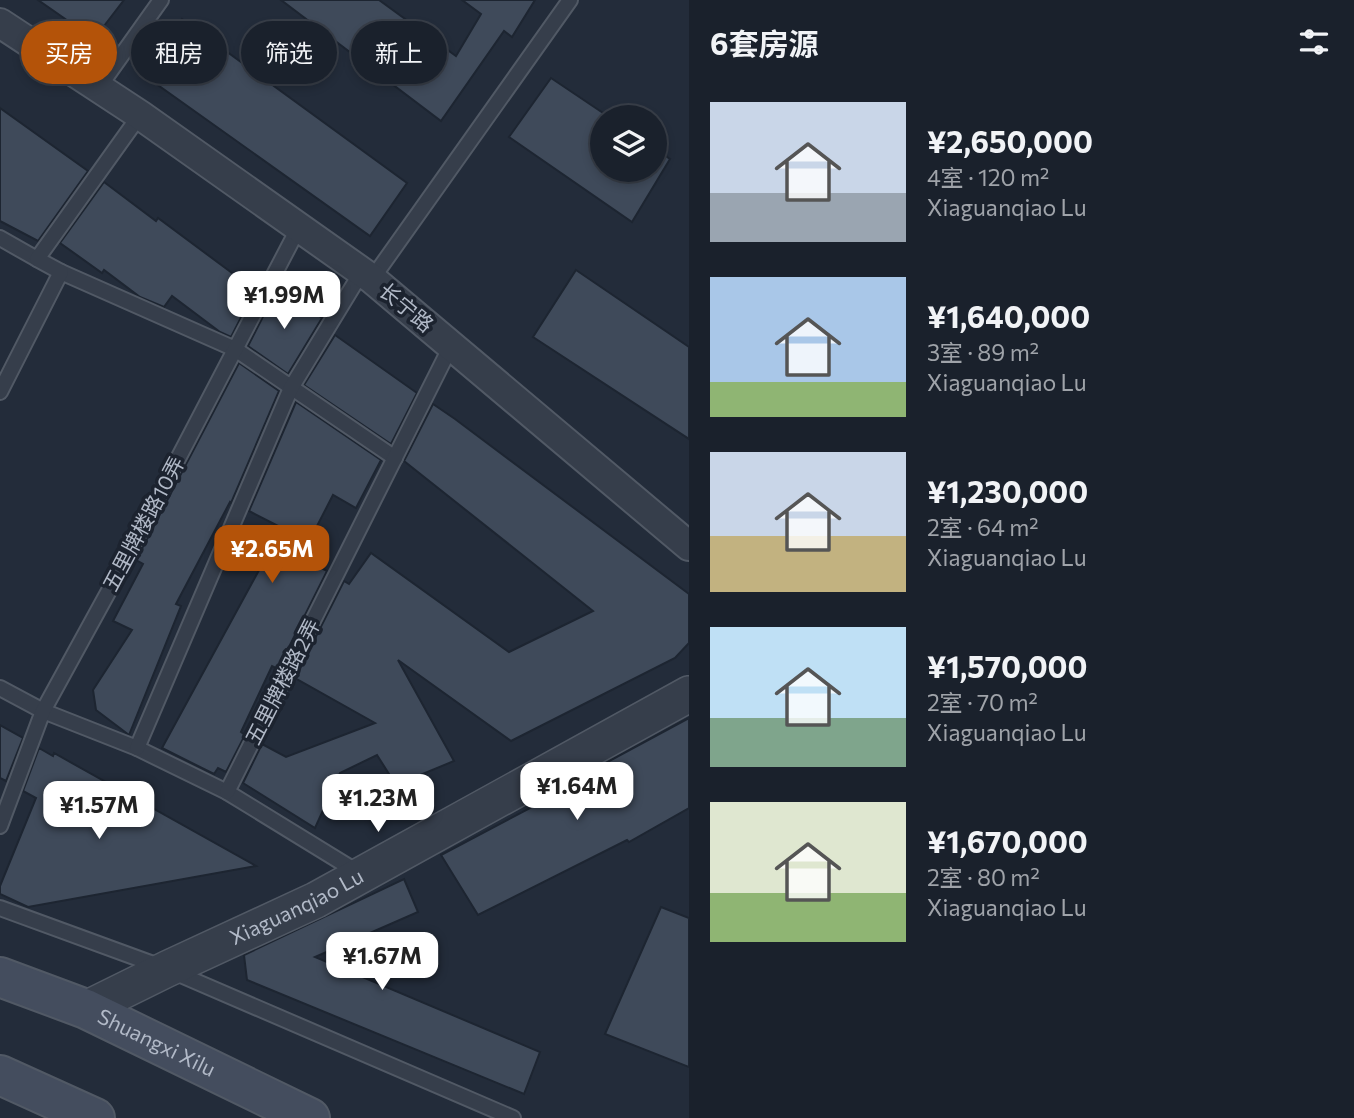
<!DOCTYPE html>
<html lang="zh">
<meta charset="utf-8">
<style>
:root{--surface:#1a212c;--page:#272e38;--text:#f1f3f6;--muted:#9fa3a9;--line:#383e48;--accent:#b45309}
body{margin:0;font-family:Commissioner,"Noto Sans SC",sans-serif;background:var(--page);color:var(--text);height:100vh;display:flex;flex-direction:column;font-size:26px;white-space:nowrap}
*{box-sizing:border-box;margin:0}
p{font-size:23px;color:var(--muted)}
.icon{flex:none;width:38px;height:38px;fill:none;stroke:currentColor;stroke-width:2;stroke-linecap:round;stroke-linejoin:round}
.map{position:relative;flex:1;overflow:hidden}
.drawer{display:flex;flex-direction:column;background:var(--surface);width:665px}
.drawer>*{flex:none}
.banner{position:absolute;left:21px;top:21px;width:562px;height:63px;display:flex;gap:14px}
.controls{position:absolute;left:590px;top:105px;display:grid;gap:14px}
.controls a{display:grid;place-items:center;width:77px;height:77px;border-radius:50%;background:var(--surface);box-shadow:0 4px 10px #0003,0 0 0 2px var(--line);font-size:35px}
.price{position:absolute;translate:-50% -60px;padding:0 16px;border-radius:14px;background:#fff;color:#222;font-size:23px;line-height:46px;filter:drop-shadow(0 2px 4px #0008)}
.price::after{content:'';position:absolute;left:50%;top:42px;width:21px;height:16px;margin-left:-10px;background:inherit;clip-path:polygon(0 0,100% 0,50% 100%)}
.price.active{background:var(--accent);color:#fff}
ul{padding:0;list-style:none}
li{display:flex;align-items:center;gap:21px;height:175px;padding:0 21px}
li span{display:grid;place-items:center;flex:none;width:196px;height:140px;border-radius:0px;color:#555}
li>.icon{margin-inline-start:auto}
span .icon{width:84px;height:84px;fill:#fffc;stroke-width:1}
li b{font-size:30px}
h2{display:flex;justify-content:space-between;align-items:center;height:84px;padding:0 21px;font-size:30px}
.tag{padding:0 24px;border-radius:32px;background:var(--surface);box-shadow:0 4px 10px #0003,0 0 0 2px var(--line);font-size:24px;line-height:63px}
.tag.active{background:var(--accent);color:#fff}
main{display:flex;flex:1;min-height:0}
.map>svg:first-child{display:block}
.building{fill:#3f4a5a;stroke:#1d2531;stroke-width:2}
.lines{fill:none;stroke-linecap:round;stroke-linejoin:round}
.service-casing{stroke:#515965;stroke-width:18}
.minor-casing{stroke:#515965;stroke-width:32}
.tertiary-casing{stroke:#515965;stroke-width:38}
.secondary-casing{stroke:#515965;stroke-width:42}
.service{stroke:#363e4b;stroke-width:14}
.minor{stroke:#363e4b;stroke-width:28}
.tertiary{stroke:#363e4b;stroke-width:35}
.secondary{stroke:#444d5e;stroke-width:38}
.labels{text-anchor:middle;stroke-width:7;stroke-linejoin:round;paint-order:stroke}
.street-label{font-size:21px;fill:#b1b9c7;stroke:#1c232f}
</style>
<main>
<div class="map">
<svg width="689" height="1118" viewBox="0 0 689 1118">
<rect width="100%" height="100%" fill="#232c3a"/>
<g class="building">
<polygon points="38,0 124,0 94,39"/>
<polygon points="281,0 379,0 456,56 481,14 462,0 535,0 512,37 504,31 441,121"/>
<polygon points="182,19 407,183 370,236 141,73"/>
<polygon points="551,78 609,117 602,117 602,170 654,170 654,148 670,159 632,222 509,137"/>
<polygon points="0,108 88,171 38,241 0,221"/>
<polygon points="104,182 156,221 158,218 255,290 231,337 220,332 172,296 164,307 140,297 104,270 102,273 60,243"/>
<polygon points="576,270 689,347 689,439 533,337"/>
<polygon points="281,287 322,318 288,374 248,346 271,301"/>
<polygon points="335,335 417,393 391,444 304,385"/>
<polygon points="239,363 279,391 231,503 230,502 176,604 181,606 129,735 96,710 93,690 132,630 113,621 143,564 136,560"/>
<polygon points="296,402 381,460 356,508 333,495 301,557 327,571 278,669 272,666 241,732 245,735 226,772 218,768 214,774 162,748 282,528 249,511"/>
<polygon points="433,404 455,419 689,594 689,643 675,658 511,741 398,660 454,761 396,785 377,755 340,773 315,828 243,783 262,744 286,757 375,723 295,678 344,581 349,584 371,553 509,652 593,611 404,461"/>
<polygon points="689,718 689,808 629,842 627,840 478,915 441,855 591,776 589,772"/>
<polygon points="0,725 23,738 6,781 0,778"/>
<polygon points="39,748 53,756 54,753 256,866 28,907 0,894 0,886 36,798 23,791"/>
<polygon points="404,879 418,912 315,957 540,1052 524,1094 247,980 244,955"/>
<polygon points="661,907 689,918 689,1067 605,1034"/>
</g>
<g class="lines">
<g class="service-casing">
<g id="service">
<polyline points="99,87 161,0"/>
<polyline points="0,238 37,259"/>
<polyline points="61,272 235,349 395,458"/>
<polyline points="372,279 570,0"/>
<polyline points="0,392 61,272 37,259 140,115"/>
<polyline points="0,688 43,711 137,748 227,792 359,873"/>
<polyline points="137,748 291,388 361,273"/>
<polyline points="227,792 451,346"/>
<polyline points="0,826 43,711 111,587 299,227"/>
<polyline points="0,908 167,969 513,1118"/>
</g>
</g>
<g class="minor-casing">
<polyline id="minor" points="0,23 140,115 372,279 689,546"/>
</g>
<g class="tertiary-casing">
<g id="tertiary">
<path id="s1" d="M86 1009 167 969 316 900 689 694"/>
</g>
</g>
<g class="secondary-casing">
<g id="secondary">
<path id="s2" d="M0 977 86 1009 310 1118"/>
<polyline points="0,1075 95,1118"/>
</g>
</g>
<use href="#service" class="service"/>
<use href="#minor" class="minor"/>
<use href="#tertiary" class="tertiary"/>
<use href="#secondary" class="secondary"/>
</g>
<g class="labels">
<g class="street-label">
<text transform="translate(406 308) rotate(40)" y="7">长宁路</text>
<text transform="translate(144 524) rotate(-62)" y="7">五里牌楼路10弄</text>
<text transform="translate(283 682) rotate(-63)" y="7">五里牌楼路2弄</text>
<text dy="7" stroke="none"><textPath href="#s1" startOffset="234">Xiaguanqiao Lu</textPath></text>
<text dy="7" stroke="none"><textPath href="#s2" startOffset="170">Shuangxi Xilu</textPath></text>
</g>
</g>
</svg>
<div class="controls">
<a><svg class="icon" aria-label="layers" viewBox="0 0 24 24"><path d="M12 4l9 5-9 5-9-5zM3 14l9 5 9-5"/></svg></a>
</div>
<b class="price" style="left:284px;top:331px">¥1.99M</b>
<b class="price active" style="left:272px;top:585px">¥2.65M</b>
<b class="price" style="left:577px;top:822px">¥1.64M</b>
<b class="price" style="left:378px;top:834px">¥1.23M</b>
<b class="price" style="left:99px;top:841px">¥1.57M</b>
<b class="price" style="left:382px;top:992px">¥1.67M</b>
<div class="banner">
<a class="tag active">买房</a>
<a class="tag">租房</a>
<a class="tag">筛选</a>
<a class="tag">新上</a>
</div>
</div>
<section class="drawer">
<h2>6套房源<svg class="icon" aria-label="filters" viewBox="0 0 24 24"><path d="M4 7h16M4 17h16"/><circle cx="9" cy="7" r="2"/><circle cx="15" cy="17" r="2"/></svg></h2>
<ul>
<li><span style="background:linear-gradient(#c9d6e8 65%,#9aa5b1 0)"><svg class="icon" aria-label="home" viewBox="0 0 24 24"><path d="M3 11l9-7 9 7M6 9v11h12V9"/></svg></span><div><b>¥2,650,000</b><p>4室 · 120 m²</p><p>Xiaguanqiao Lu</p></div></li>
<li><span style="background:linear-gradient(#a9c7e8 75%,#8fb573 0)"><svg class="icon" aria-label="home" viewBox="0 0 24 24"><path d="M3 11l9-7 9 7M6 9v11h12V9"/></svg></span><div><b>¥1,640,000</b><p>3室 · 89 m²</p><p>Xiaguanqiao Lu</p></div></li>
<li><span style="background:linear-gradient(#c9d6e8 60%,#c2b280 0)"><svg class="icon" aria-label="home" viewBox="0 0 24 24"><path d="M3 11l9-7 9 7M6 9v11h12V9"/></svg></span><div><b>¥1,230,000</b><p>2室 · 64 m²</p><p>Xiaguanqiao Lu</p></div></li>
<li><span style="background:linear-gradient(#bfe0f5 65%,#7fa58c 0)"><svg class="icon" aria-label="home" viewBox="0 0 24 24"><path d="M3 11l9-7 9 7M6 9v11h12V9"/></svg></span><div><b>¥1,570,000</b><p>2室 · 70 m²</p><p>Xiaguanqiao Lu</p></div></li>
<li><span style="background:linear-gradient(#dfe7d0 65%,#8fb573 0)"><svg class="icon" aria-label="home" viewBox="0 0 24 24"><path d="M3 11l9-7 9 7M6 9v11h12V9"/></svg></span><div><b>¥1,670,000</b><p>2室 · 80 m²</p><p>Xiaguanqiao Lu</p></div></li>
</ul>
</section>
</main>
